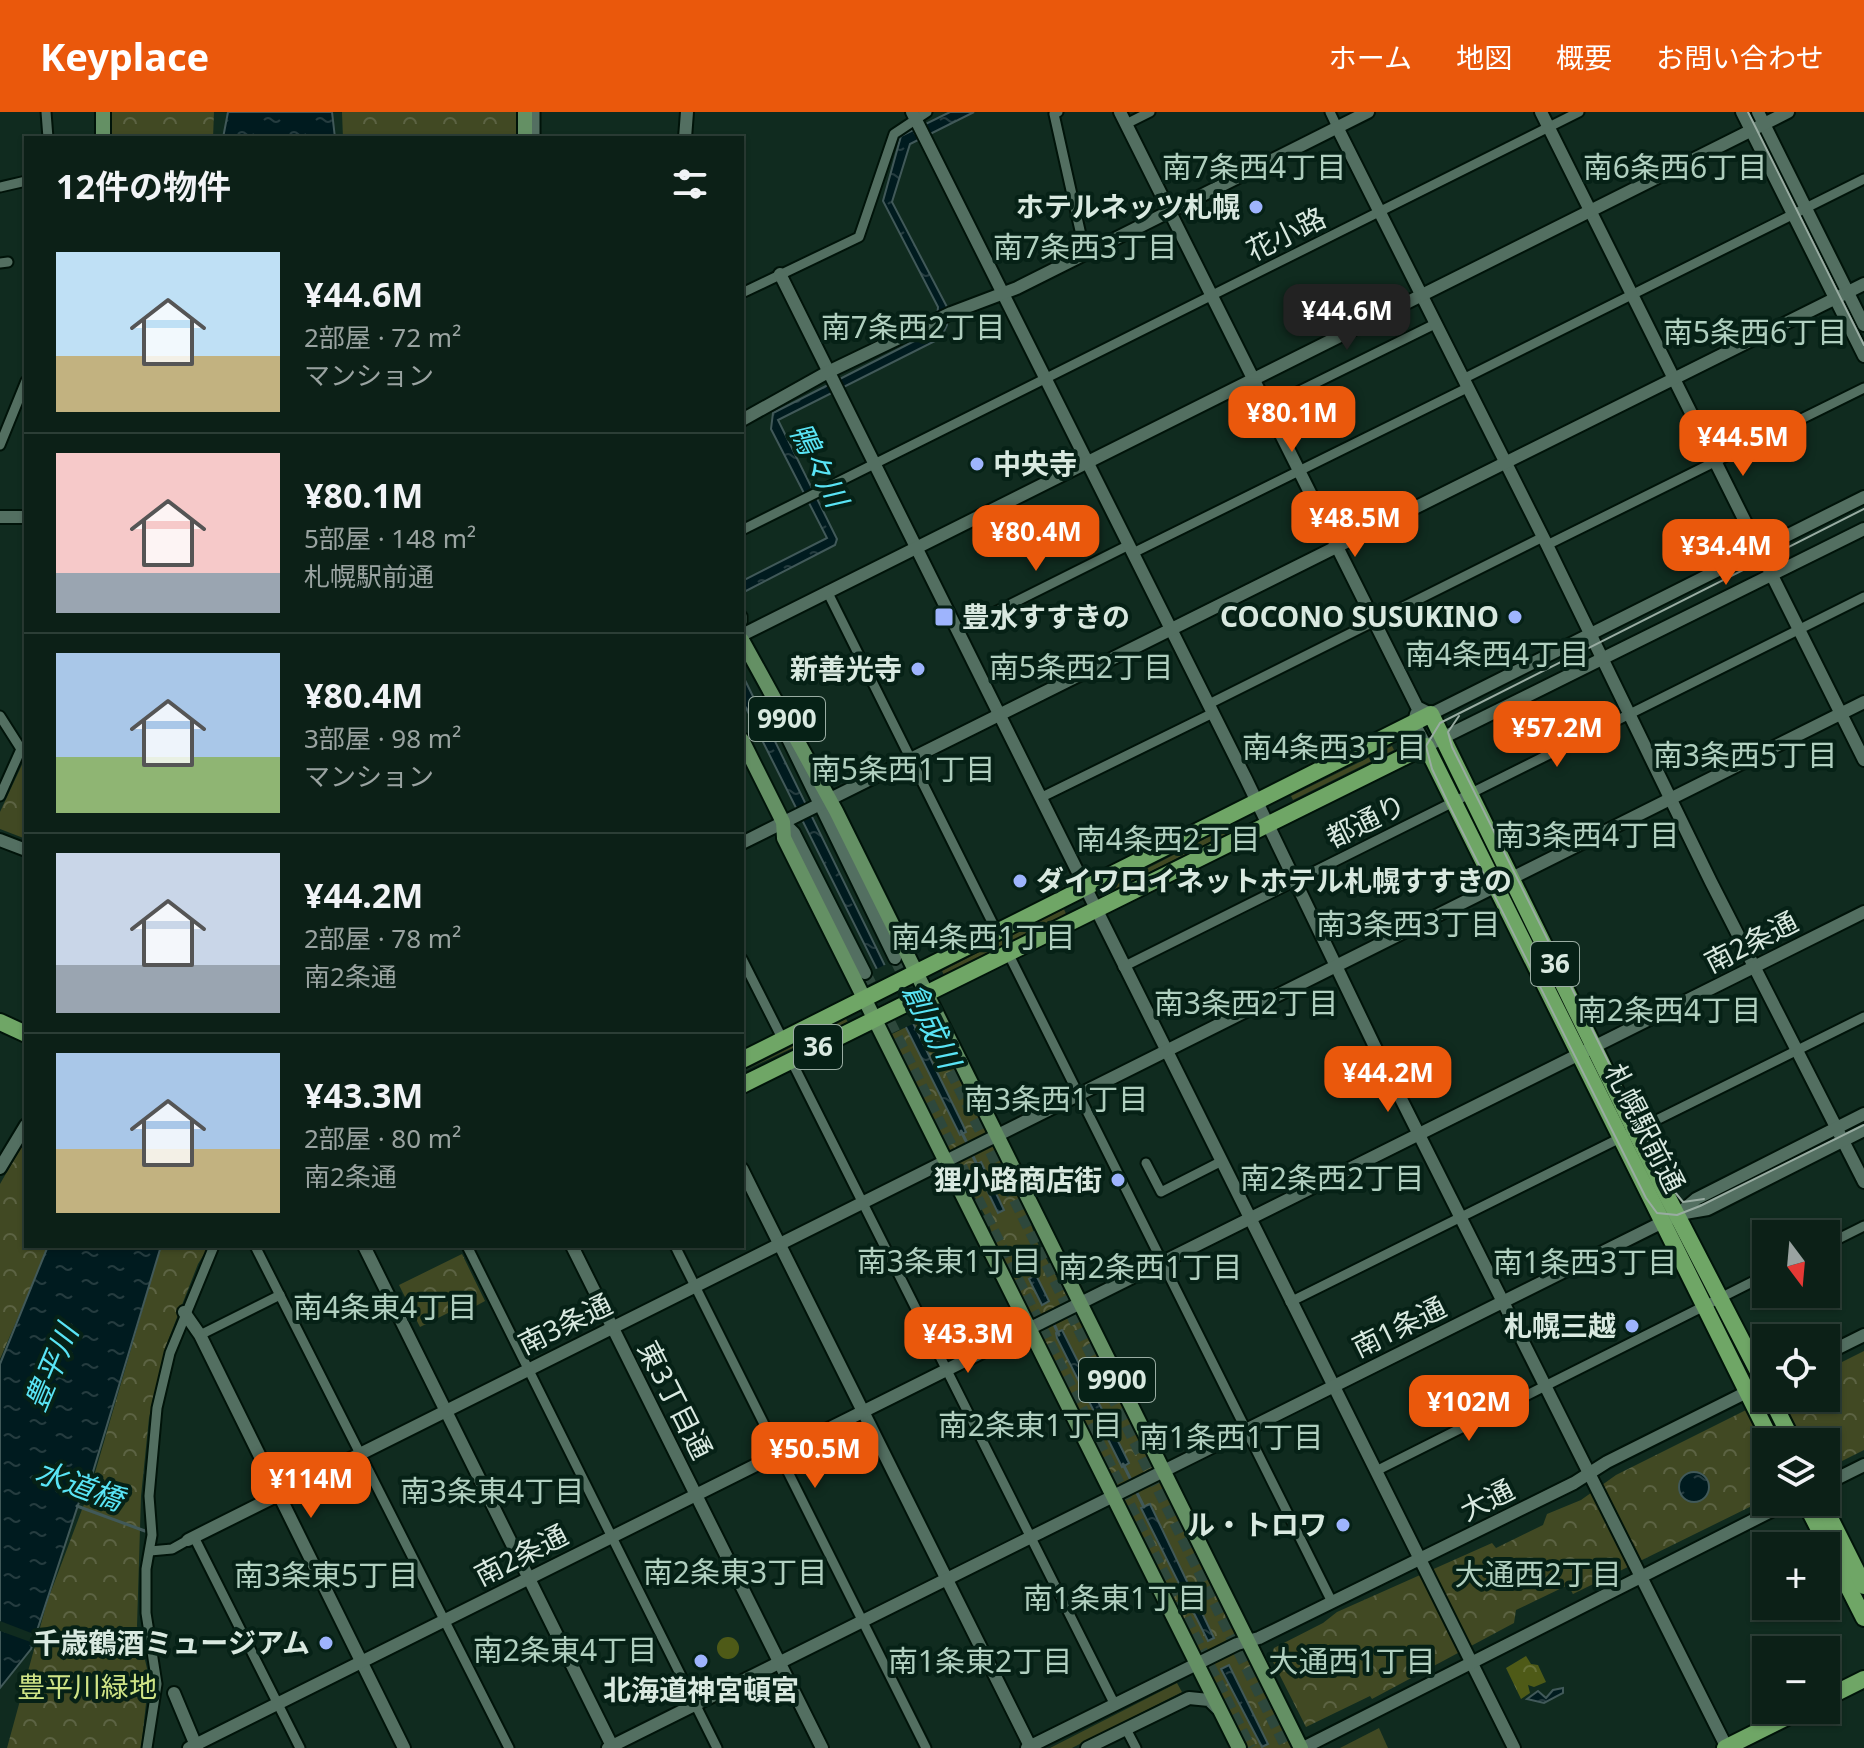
<!DOCTYPE html>
<html lang="ja">
<meta charset="utf-8">
<style>
:root{--surface:#0c2017;--page:#152820;--text:#f1f3f6;--muted:#9aa3a1;--line:#2c3e36;--accent:#ea580c}
body{margin:0;font-family:"Noto Sans","Noto Sans JP",sans-serif;background:var(--page);color:var(--text);height:100vh;display:flex;flex-direction:column;font-size:30px;white-space:nowrap}
*{box-sizing:border-box;margin:0}
p{font-size:26px;color:var(--muted)}
.icon{flex:none;width:44px;height:44px;fill:none;stroke:currentColor;stroke-width:2;stroke-linecap:round;stroke-linejoin:round}
.map{position:relative;flex:1;overflow:hidden}
.panel{position:absolute;left:24px;top:24px;width:720px;height:1112px;display:flex;flex-direction:column;background:var(--surface);border-radius:0px;box-shadow:0 2px 6px #0004,0 0 0 2px var(--line)}
.panel>*{flex:none}
.needle{width:52px;rotate:164deg}
.fabs{position:absolute;left:1752px;top:1108px;display:grid;gap:16px}
.fabs a{display:grid;place-items:center;width:88px;height:88px;border-radius:0px;background:var(--surface);box-shadow:0 2px 6px #0004,0 0 0 2px var(--line);font-size:40px}
.price{position:absolute;translate:-50% -68px;padding:0 18px;border-radius:16px;background:var(--accent);color:#fff;font-size:26px;line-height:52px;filter:drop-shadow(0 2px 4px #0008)}
.price::after{content:'';position:absolute;left:50%;top:48px;width:24px;height:18px;margin-left:-12px;background:inherit;clip-path:polygon(0 0,100% 0,50% 100%)}
.price.on{background:#222;color:#fff}
ul{padding:0;list-style:none}
li{display:flex;align-items:center;gap:24px;height:200px;padding:0 32px}
li+li{border-top:2px solid var(--line)}
li span{display:grid;place-items:center;flex:none;width:224px;height:160px;border-radius:0px;color:#555}
li>.icon{margin-inline-start:auto}
span .icon{width:96px;height:96px;fill:#fffc;stroke-width:1}
li b{font-size:34px}
h2{display:flex;justify-content:space-between;align-items:center;height:96px;padding:0 32px;font-size:34px}
header{display:flex;align-items:center;gap:48px;box-sizing:border-box;height:112px;padding:0 40px;background:var(--accent);color:#fff}
header strong{font-size:38px}
nav{display:flex;gap:44px;margin-inline-start:auto;font-size:28px}
.map>svg:first-child{display:block}
.grass{fill:#414923}
.forest{fill:url(#forest-crowns)}
.park{fill:url(#park-crowns)}
.water{fill:url(#water-ripples);stroke:#415959;stroke-width:2}
.pier{fill:#102b1f}
.lines{fill:none;stroke-linecap:round;stroke-linejoin:round}
.stream{stroke:#415959;stroke-width:3}
.secondary-tunnel{stroke:#2e483c;stroke-width:12;stroke-dasharray:12 6;stroke-linecap:butt}
.street-casing{stroke:#001309;stroke-width:13}
.secondary-casing{stroke:#001309;stroke-width:16}
.primary-casing{stroke:#001309;stroke-width:18}
.highway-casing{stroke:#001309;stroke-width:20}
.street{stroke:#536f61;stroke-width:9}
.secondary{stroke:#536f61;stroke-width:12}
.primary{stroke:#649064;stroke-width:14}
.highway{stroke:#6fa666;stroke-width:16}
.tram{stroke:#99aca2;stroke-width:2}
.poi-dot{fill:#9eb4fd;stroke:#062116;stroke-width:3}
.labels{text-anchor:middle;stroke-width:8;stroke-linejoin:round;paint-order:stroke}
.shield{fill:#062116;stroke:#9aada3;stroke-width:2}
.shield-label{font-size:26px;font-weight:bold;fill:#d9e9e0}
.poi-label{font-size:28px;font-weight:bold;fill:#d9e9e0;stroke:#062116;text-anchor:end}
.street-label{font-size:28px;fill:#d9e9e0;stroke:#062116}
.park-label{font-size:28px;fill:#cfe486;stroke:#062116}
.neighbourhood-label{font-size:30px;fill:#b0cfbf;stroke:#062116}
.water-label{font-size:30px;font-style:italic;fill:#59e4f5;stroke:#062116}
</style>
<header>
<strong>Keyplace</strong>
<nav><a>ホーム</a><a>地図</a><a>概要</a><a>お問い合わせ</a></nav>
</header>
<div class="map">
<svg width="1864" height="1636" viewBox="0 0 1864 1636">
<defs>
<pattern id="forest-crowns" width="20" height="18" patternUnits="userSpaceOnUse" patternTransform="scale(2)"><rect width="20" height="18" fill="#4e5a17"/><path d="M2 6a3 3 0 1 1 6 0M12 15a3 3 0 1 1 6 0" fill="none" stroke="#677238"/></pattern>
<pattern id="park-crowns" width="20" height="18" patternUnits="userSpaceOnUse" patternTransform="scale(2)"><rect width="20" height="18" fill="#414923"/><path d="M2 6a3 3 0 1 1 6 0M12 15a3 3 0 1 1 6 0" fill="none" stroke="#5c6343"/></pattern>
<pattern id="water-ripples" width="26" height="14" patternUnits="userSpaceOnUse" patternTransform="scale(2)"><rect width="26" height="14" fill="#001b1f"/><path d="M2 4q2-2 4 0t4 0M15 11q2-2 4 0t4 0" fill="none" stroke="#253c3f"/></pattern>
</defs>
<rect width="100%" height="100%" fill="#102b1f"/>
<g class="grass">
<polygon points="1392,634 1394,638 1293,688 1291,684"/>
<polygon points="1230,714 1232,719 1113,778 1111,775"/>
<polygon points="1064,797 1066,802 944,863 942,859"/>
<polygon points="846,907 848,910 742,960"/>
<polygon points="1177,1571 1182,1580 1072,1636 1050,1636"/>
<polygon points="1379,1616 1388,1636 1340,1636"/>
</g>
<g class="forest">
<circle cx="728" cy="1536" r="11"/>
<polygon points="1526,1544 1531,1552 1538,1553 1546,1570 1534,1575 1528,1573 1530,1581 1521,1587 1506,1556"/>
</g>
<g class="park">
<polygon points="112,0 214,0 213,26 112,26"/>
<polygon points="342,0 517,0 518,26 343,26"/>
<polygon points="26,644 26,727 0,717 0,700"/>
<polygon points="929,904 1028,1104 1038,1132 1079,1206 1294,1636 1247,1636 998,1137 986,1105 941,1025 892,922"/>
<polygon points="26,1027 26,1134 49,1134 0,1247 0,1072"/>
<polygon points="161,1134 209,1134 198,1152 167,1231 149,1306 141,1384 137,1514 149,1565 141,1636 7,1636 47,1490 92,1371"/>
<polygon points="462,1142 485,1189 465,1200 462,1194 420,1215 399,1173"/>
<polygon points="1864,1239 1864,1338 1826,1357 1826,1330 1766,1330 1766,1387 1573,1482 1568,1473 1516,1498 1514,1511 1372,1587 1370,1584 1306,1615 1271,1546 1274,1536 1323,1511 1337,1500 1492,1431 1496,1436 1543,1413 1547,1402 1581,1388 1616,1363 1770,1286 1826,1286 1826,1258"/>
</g>
<g class="water">
<polygon points="228,0 332,0 335,26 223,26"/>
<polygon points="950,0 974,0 910,32 892,90 947,195 947,213 941,226 778,308 837,427 835,433 742,481 742,469 827,426 771,317 773,301 936,218 938,195 883,89 901,24"/>
<polygon points="742,562 963,1013 966,1020 960,1023 742,588"/>
<polygon points="981,1050 1004,1098 998,1101 975,1053"/>
<polygon points="48,1134 161,1134 89,1373 80,1387 31,1537 0,1576 0,1252"/>
<polygon points="1036,1163 1049,1189 1042,1193 1029,1167"/>
<polygon points="1062,1218 1129,1351 1122,1355 1057,1226 1056,1221"/>
<circle cx="1694" cy="1375" r="15"/>
<polygon points="1150,1392 1214,1526 1208,1529 1141,1396"/>
<polygon points="1229,1553 1268,1632 1262,1635 1221,1557"/>
<polygon points="1563,1576 1563,1581 1544,1591 1527,1587 1538,1579 1546,1586 1553,1578"/>
</g>
<g class="pier">
<polygon points="887,852 915,911 904,916 874,858"/>
<polygon points="0,1509 39,1524 36,1532 0,1519"/>
</g>
<g class="lines">
<g class="stream">
<polyline points="961,1019 968,1033"/>
<polyline points="971,1040 978,1055"/>
<polyline points="1052,1208 1059,1223"/>
<polyline points="1123,1352 1132,1370"/>
<polyline points="1135,1377 1144,1395"/>
<polyline points="77,1394 145,1419"/>
</g>
<g class="secondary-tunnel">
<polyline points="895,846 1287,1636"/>
<polyline points="865,861 1250,1636"/>
</g>
<g class="street-casing">
<g id="street">
<polyline points="46,0 48,26"/>
<polyline points="535,0 535,26"/>
<polyline points="1058,0 1054,2 1085,141"/>
<polyline points="1330,0 1337,15"/>
<polyline points="1126,12 1150,0"/>
<polyline points="0,75 26,69"/>
<polyline points="0,151 8,150"/>
<polyline points="742,181 859,125 894,22 927,0"/>
<polyline points="1463,267 1864,67"/>
<polyline points="1267,295 1435,212"/>
<polyline points="0,333 26,269"/>
<polyline points="742,418 1579,0"/>
<polyline points="1547,433 1864,276"/>
<polyline points="1133,441 1467,276"/>
<polyline points="827,479 997,820"/>
<polyline points="742,504 742,510"/>
<polyline points="957,519 1129,433"/>
<polyline points="1209,592 1543,425"/>
<polyline points="0,604 21,637 0,684"/>
<polyline points="1040,686 1213,601"/>
<polyline points="1008,841 1332,1490"/>
<polyline points="742,847 783,928"/>
<polyline points="1123,855 1864,485"/>
<polyline points="791,948 1115,1593"/>
<polyline points="1146,1051 1161,1080 1220,1050"/>
<polyline points="1826,1133 1864,1114"/>
<polyline points="255,1134 509,1636"/>
<polyline points="467,1134 717,1636"/>
<polyline points="675,1134 926,1636"/>
<polyline points="1290,1190 1864,905"/>
<polyline points="200,1223 280,1183"/>
<polyline points="1376,1359 1766,1163"/>
<polyline points="194,1425 300,1636"/>
<polyline points="150,1439 172,1437 188,1428"/>
<polyline points="1126,1617 1136,1636"/>
<polyline points="147,1636 157,1572 146,1501 146,1457 152,1423 149,1384 157,1296 170,1241 214,1134"/>
</g>
</g>
<g class="secondary-casing">
<g id="secondary">
<polyline points="912,0 1246,667 1376,937 1727,1636"/>
<polyline points="1120,0 1417,595 1431,602 1864,385"/>
<polyline points="1541,0 1864,648"/>
<polyline points="1742,0 1864,244"/>
<polyline points="1758,0 1864,213"/>
<polyline points="1337,15 1547,433 1711,770 1864,1070"/>
<polyline points="685,26 687,0"/>
<polyline points="780,162 1514,1636"/>
<polyline points="742,308 828,260 951,201 1017,176 1368,0"/>
<polyline points="0,405 26,405"/>
<polyline points="742,523 1788,0"/>
<polyline points="774,598 895,846"/>
<polyline points="1416,602 1414,611 1426,634 1864,417"/>
<polyline points="783,710 794,721 865,861"/>
<polyline points="0,728 26,738"/>
<polyline points="742,731 1864,172"/>
<polyline points="0,1056 26,1013"/>
<polyline points="742,1057 1031,1636"/>
<polyline points="1679,1102 1708,1097 1864,1018"/>
<polyline points="364,1134 613,1636"/>
<polyline points="572,1134 822,1636"/>
<polyline points="184,1200 200,1223 404,1636"/>
<polyline points="1826,1242 1864,1223"/>
<polyline points="1826,1372 1864,1353"/>
<polyline points="188,1428 1864,590"/>
<polyline points="174,1581 197,1636"/>
<polyline points="189,1636 1864,800"/>
<polyline points="608,1636 1677,1103 1696,1087 1864,1002"/>
<polyline points="1027,1636 1237,1532 1259,1526 1574,1371 1607,1350 1755,1276"/>
<polyline points="1087,1636 1189,1586 1209,1588 1217,1596"/>
<polyline points="1303,1636 1789,1390"/>
</g>
</g>
<g class="primary-casing">
<g id="primary">
<polyline points="525,0 525,26"/>
<polyline points="103,26 103,0"/>
<polyline points="742,528 836,699 1301,1636"/>
<polyline points="742,628 783,710 784,726 1239,1636"/>
</g>
</g>
<g class="highway-casing">
<g id="highway">
<polyline points="0,910 26,922"/>
<polyline points="742,948 1431,602 1664,1078 1766,1275"/>
<polyline points="742,973 1426,634 1772,1330"/>
<polyline points="1771,1286 1793,1330"/>
<polyline points="1805,1390 1864,1506"/>
<polyline points="1822,1390 1864,1474"/>
<polyline points="1826,1586 1864,1567"/>
<polyline points="1725,1636 1801,1598"/>
</g>
</g>
<use href="#street" class="street"/>
<use href="#secondary" class="secondary"/>
<use href="#primary" class="primary"/>
<use href="#highway" class="highway"/>
<g class="tram">
<polyline points="1748,0 1864,233"/>
<polyline points="1864,397 1440,611 1426,634 1432,657 1449,693 1646,1086 1657,1101 1677,1103 1700,1094 1864,1013"/>
<polyline points="1459,604 1448,620 1452,635 1670,1074 1683,1090 1704,1087"/>
</g>
</g>
<g class="poi-dot">
<circle cx="1256" cy="95" r="8"/>
<circle cx="977" cy="352" r="8"/>
<rect x="934" y="495" width="20" height="20" rx="4"/>
<circle cx="1515" cy="505" r="8"/>
<circle cx="918" cy="557" r="8"/>
<circle cx="1020" cy="769" r="8"/>
<circle cx="1118" cy="1068" r="8"/>
<circle cx="1632" cy="1214" r="8"/>
<circle cx="1343" cy="1413" r="8"/>
<circle cx="326" cy="1531" r="8"/>
<circle cx="701" cy="1549" r="8"/>
</g>
<g class="labels">
<g class="shield">
<rect x="749" y="585" width="76" height="44" rx="6"/>
<rect x="1531" y="830" width="48" height="44" rx="6"/>
<rect x="794" y="913" width="48" height="44" rx="6"/>
<rect x="1079" y="1246" width="76" height="44" rx="6"/>
</g>
<g class="shield-label">
<text x="787" y="616">9900</text>
<text x="1555" y="861">36</text>
<text x="818" y="944">36</text>
<text x="1117" y="1277">9900</text>
</g>
<g class="poi-label">
<text x="1240" y="105">ホテルネッツ札幌</text>
<text x="993" y="362" text-anchor="start">中央寺</text>
<text x="962" y="515" text-anchor="start">豊水すすきの</text>
<text x="1499" y="515">COCONO SUSUKINO</text>
<text x="902" y="567">新善光寺</text>
<text x="1036" y="779" text-anchor="start">ダイワロイネットホテル札幌すすきの</text>
<text x="1102" y="1078">狸小路商店街</text>
<text x="1616" y="1224">札幌三越</text>
<text x="1327" y="1423">ル・トロワ</text>
<text x="310" y="1541">千歳鶴酒ミュージアム</text>
<text x="701" y="1588" text-anchor="middle">北海道神宮頓宮</text>
</g>
<g class="street-label">
<text transform="translate(1286 122) rotate(-26)" y="10">花小路</text>
<text transform="translate(1366 709) rotate(-26)" y="10">都通り</text>
<text transform="translate(1751 830) rotate(-27)" y="10">南2条通</text>
<text transform="translate(1645 1016) rotate(63)" y="10">札幌駅前通</text>
<text transform="translate(565 1212) rotate(-26)" y="10">南3条通</text>
<text transform="translate(1399 1215) rotate(-26)" y="10">南1条通</text>
<text transform="translate(675 1288) rotate(63)" y="10">東3丁目通</text>
<text transform="translate(1487 1388) rotate(-27)" y="10">大通</text>
<text transform="translate(521 1443) rotate(-27)" y="10">南2条通</text>
</g>
<g class="park-label">
<text x="87" y="1585">豊平川緑地</text>
</g>
<g class="neighbourhood-label">
<text x="1254" y="66">南7条西4丁目</text>
<text x="1675" y="66">南6条西6丁目</text>
<text x="1085" y="146">南7条西3丁目</text>
<text x="913" y="226">南7条西2丁目</text>
<text x="1755" y="231">南5条西6丁目</text>
<text x="1497" y="553">南4条西4丁目</text>
<text x="1081" y="566">南5条西2丁目</text>
<text x="1334" y="646">南4条西3丁目</text>
<text x="1745" y="654">南3条西5丁目</text>
<text x="903" y="668">南5条西1丁目</text>
<text x="1587" y="734">南3条西4丁目</text>
<text x="1168" y="738">南4条西2丁目</text>
<text x="1408" y="823">南3条西3丁目</text>
<text x="983" y="836">南4条西1丁目</text>
<text x="1246" y="902">南3条西2丁目</text>
<text x="1669" y="909">南2条西4丁目</text>
<text x="1056" y="998">南3条西1丁目</text>
<text x="1332" y="1077">南2条西2丁目</text>
<text x="949" y="1160">南3条東1丁目</text>
<text x="1585" y="1161">南1条西3丁目</text>
<text x="1150" y="1166">南2条西1丁目</text>
<text x="385" y="1206">南4条東4丁目</text>
<text x="1030" y="1324">南2条東1丁目</text>
<text x="1231" y="1336">南1条西1丁目</text>
<text x="492" y="1390">南3条東4丁目</text>
<text x="735" y="1471">南2条東3丁目</text>
<text x="1538" y="1473">大通西2丁目</text>
<text x="326" y="1474">南3条東5丁目</text>
<text x="1115" y="1497">南1条東1丁目</text>
<text x="565" y="1549">南2条東4丁目</text>
<text x="980" y="1560">南1条東2丁目</text>
<text x="1352" y="1560">大通西1丁目</text>
</g>
<g class="water-label">
<text transform="translate(818 353) rotate(63)" y="10">鴨々川</text>
<text transform="translate(931 914) rotate(64)" y="10">創成川</text>
<text transform="translate(52 1256) rotate(-67)" y="10">豊平川</text>
<text transform="translate(79 1374) rotate(20)" y="10">水道橋</text>
</g>
</g>
</svg>
<div class="fabs">
<a><svg class="needle" viewBox="-14 -14 28 28"><path d="M0-13l5 13h-10z" fill="#e53935"/><path d="M0 13l5-13h-10z" fill="#9aa3a1"/></svg></a>
<a><svg class="icon" aria-label="locate" viewBox="0 0 24 24"><circle cx="12" cy="12" r="6"/><path d="M12 2v4M12 18v4M2 12h4M18 12h4"/></svg></a>
<a><svg class="icon" aria-label="layers" viewBox="0 0 24 24"><path d="M12 4l9 5-9 5-9-5zM3 14l9 5 9-5"/></svg></a>
<a>+</a>
<a>−</a>
</div>
<b class="price on" style="left:1347px;top:240px">¥44.6M</b>
<b class="price" style="left:1292px;top:342px">¥80.1M</b>
<b class="price" style="left:1743px;top:366px">¥44.5M</b>
<b class="price" style="left:1355px;top:447px">¥48.5M</b>
<b class="price" style="left:1036px;top:461px">¥80.4M</b>
<b class="price" style="left:1726px;top:475px">¥34.4M</b>
<b class="price" style="left:1557px;top:657px">¥57.2M</b>
<b class="price" style="left:1388px;top:1002px">¥44.2M</b>
<b class="price" style="left:968px;top:1263px">¥43.3M</b>
<b class="price" style="left:1469px;top:1331px">¥102M</b>
<b class="price" style="left:815px;top:1378px">¥50.5M</b>
<b class="price" style="left:311px;top:1408px">¥114M</b>
<section class="panel">
<h2>12件の物件<svg class="icon" aria-label="filters" viewBox="0 0 24 24"><path d="M4 7h16M4 17h16"/><circle cx="9" cy="7" r="2"/><circle cx="15" cy="17" r="2"/></svg></h2>
<ul>
<li><span style="background:linear-gradient(#bfe0f5 65%,#c2b280 0)"><svg class="icon" aria-label="home" viewBox="0 0 24 24"><path d="M3 11l9-7 9 7M6 9v11h12V9"/></svg></span><div><b>¥44.6M</b><p>2部屋 · 72 m²</p><p>マンション</p></div></li>
<li><span style="background:linear-gradient(#f6c9c9 75%,#9aa5b1 0)"><svg class="icon" aria-label="home" viewBox="0 0 24 24"><path d="M3 11l9-7 9 7M6 9v11h12V9"/></svg></span><div><b>¥80.1M</b><p>5部屋 · 148 m²</p><p>札幌駅前通</p></div></li>
<li><span style="background:linear-gradient(#a9c7e8 65%,#8fb573 0)"><svg class="icon" aria-label="home" viewBox="0 0 24 24"><path d="M3 11l9-7 9 7M6 9v11h12V9"/></svg></span><div><b>¥80.4M</b><p>3部屋 · 98 m²</p><p>マンション</p></div></li>
<li><span style="background:linear-gradient(#c9d6e8 70%,#9aa5b1 0)"><svg class="icon" aria-label="home" viewBox="0 0 24 24"><path d="M3 11l9-7 9 7M6 9v11h12V9"/></svg></span><div><b>¥44.2M</b><p>2部屋 · 78 m²</p><p>南2条通</p></div></li>
<li><span style="background:linear-gradient(#a9c7e8 60%,#c2b280 0)"><svg class="icon" aria-label="home" viewBox="0 0 24 24"><path d="M3 11l9-7 9 7M6 9v11h12V9"/></svg></span><div><b>¥43.3M</b><p>2部屋 · 80 m²</p><p>南2条通</p></div></li>
</ul>
</section>
</div>
